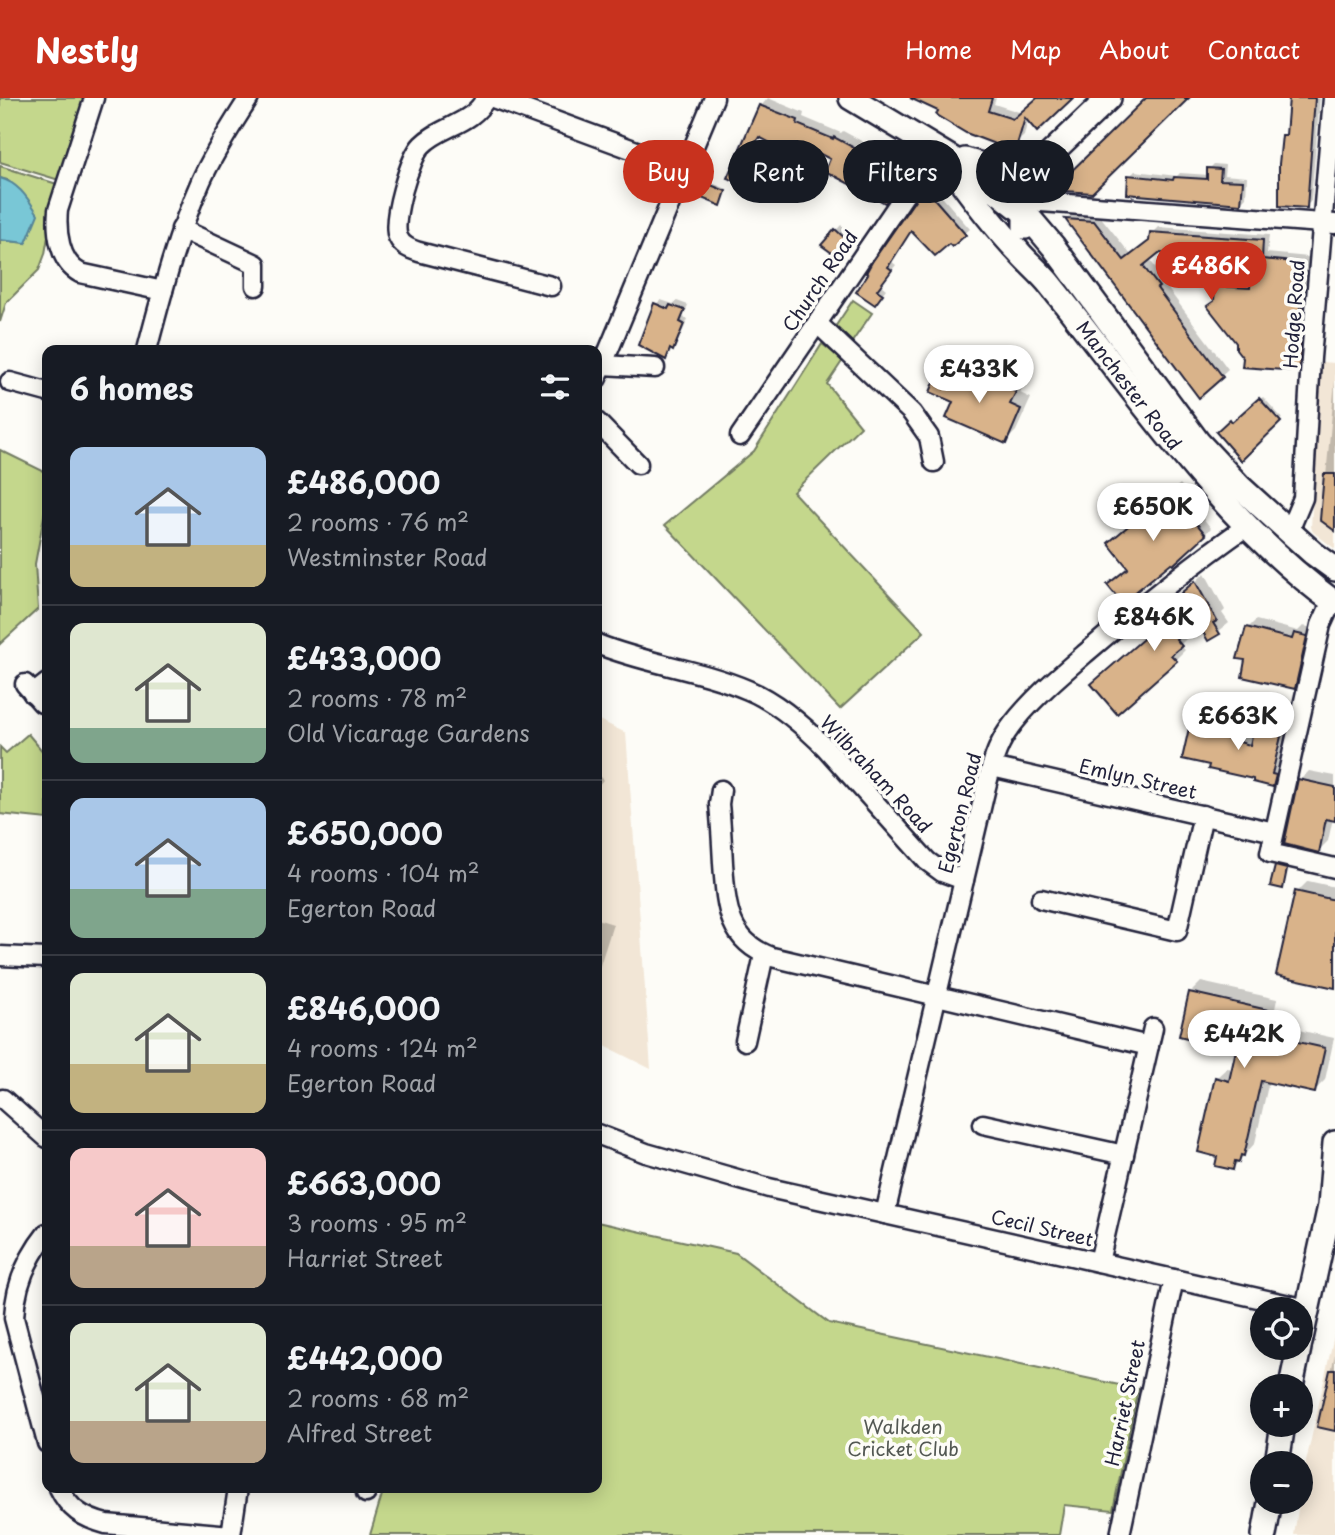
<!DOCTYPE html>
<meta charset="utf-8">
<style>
:root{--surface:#171b24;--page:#20242c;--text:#f1f3f6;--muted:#9ea1a6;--line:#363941;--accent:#c8321e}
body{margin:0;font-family:"Playpen Sans",sans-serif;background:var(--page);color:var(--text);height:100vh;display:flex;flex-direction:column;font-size:26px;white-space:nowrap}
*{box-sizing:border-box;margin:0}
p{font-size:23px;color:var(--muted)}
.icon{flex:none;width:38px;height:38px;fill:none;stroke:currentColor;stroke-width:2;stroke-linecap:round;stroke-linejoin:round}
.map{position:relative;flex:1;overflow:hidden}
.sheet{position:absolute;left:42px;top:247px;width:560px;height:1148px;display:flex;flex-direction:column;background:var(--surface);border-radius:14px;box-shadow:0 4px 18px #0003}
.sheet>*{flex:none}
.top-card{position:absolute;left:623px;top:42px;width:606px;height:63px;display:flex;gap:14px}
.fabs{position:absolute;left:1250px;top:1199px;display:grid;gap:14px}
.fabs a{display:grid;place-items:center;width:63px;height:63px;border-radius:50%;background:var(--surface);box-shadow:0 4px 18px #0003;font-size:35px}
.price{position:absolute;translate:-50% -60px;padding:0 16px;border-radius:24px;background:#fff;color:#222;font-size:23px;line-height:46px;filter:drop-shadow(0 2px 4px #0008)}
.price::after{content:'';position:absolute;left:50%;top:42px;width:21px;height:16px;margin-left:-10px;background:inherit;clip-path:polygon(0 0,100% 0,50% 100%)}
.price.selected{background:var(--accent);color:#fff}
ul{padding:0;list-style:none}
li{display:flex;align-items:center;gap:21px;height:175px;padding:0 28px}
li+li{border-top:2px solid var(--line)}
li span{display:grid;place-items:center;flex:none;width:196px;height:140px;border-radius:14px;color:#555}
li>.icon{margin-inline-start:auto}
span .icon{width:84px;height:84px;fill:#fffc;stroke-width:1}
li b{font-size:30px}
h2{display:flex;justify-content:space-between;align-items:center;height:84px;padding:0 28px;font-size:30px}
.chip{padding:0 24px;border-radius:32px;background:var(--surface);box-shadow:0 4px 18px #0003;font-size:24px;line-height:63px}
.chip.selected{background:var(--accent);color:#fff}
header{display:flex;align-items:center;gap:42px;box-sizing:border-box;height:98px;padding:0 35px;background:var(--accent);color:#fff}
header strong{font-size:33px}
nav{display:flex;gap:38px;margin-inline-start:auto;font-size:24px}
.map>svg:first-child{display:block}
.built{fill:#f2e6d6}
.green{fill:#c4d78c;stroke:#737c64;stroke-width:2}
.water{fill:#79c7d6;stroke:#568598;stroke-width:2}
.shadow{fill:#0003}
.building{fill:#d9b38a;stroke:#22223b;stroke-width:2}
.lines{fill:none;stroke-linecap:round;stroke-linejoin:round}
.minor-casing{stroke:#22223b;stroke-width:23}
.major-casing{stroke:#22223b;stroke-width:28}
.minor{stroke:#fdfcf7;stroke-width:18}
.major{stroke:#fdfcf7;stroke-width:23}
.labels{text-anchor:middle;stroke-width:7;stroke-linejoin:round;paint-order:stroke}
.street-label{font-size:19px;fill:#22223b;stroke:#fdfcf7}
.park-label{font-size:19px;fill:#535853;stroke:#fdfcf7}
</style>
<header>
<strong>Nestly</strong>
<nav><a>Home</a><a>Map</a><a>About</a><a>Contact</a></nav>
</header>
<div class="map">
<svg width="1335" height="1437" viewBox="0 0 1335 1437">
<rect width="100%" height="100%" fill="#fdfcf7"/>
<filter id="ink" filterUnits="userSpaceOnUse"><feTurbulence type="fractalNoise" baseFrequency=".0143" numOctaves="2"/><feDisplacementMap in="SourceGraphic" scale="14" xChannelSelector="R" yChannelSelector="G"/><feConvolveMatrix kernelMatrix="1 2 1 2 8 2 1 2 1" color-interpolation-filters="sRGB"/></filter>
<g filter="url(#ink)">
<g class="built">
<polygon points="1321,264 1335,265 1335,451 1313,434 1311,429"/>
<polygon points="597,621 626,635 651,971 597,944"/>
<polygon points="1335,1233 1335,1437 1294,1437 1304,1373"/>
</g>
<g class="green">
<polygon points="0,0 85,0 59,82 0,64"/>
<polygon points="0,68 57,86 45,156 39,172 6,205 0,224 0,142 26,145 8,82 0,80"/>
<polygon points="853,202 872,215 850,247 833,232"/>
<polygon points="822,246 843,262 827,286 861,328 793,394 924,534 840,611 665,427 754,353"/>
<polygon points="0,352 47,375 47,402 35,466 38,511 0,546"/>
<polygon points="28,636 44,655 47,653 47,721 0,716 0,649 6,655"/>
<polygon points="597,1124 736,1155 829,1225 1138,1291 1113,1412 1064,1407 1059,1437 370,1437 384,1390 597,1390"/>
</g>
<path class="water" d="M0 80C19 85 28 101 38 116L26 145 0 142Z"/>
<g class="shadow">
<polygon points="768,0 804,15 803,19 841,35 843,33 907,68 904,75 906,75 885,103 833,61 810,49 802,59 761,38 758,43 786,62 778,84 770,92 746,82 761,8"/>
<polygon points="914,0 996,0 994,6 1022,15 1037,0 1071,0 1028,21 1024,38 1016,45"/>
<polygon points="1291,0 1320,0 1311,103 1306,108 1284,38 1288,33"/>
<polygon points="1214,66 1225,67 1224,77 1247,79 1246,99 1241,104 1130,78 1135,73 1177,78 1180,75 1209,77 1209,71"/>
<polygon points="696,79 727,91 722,104 694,81"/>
<polygon points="930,85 970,131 952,147 912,132 891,163 896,167 880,186 886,191 879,200 858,193"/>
<polygon points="1073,115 1100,118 1131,157 1151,142 1152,135 1158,129 1269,137 1267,155 1309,159 1305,204 1309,204 1304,265 1298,271 1238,245 1215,202 1216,188 1223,182 1252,184 1253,161 1159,154 1149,161 1164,181 1162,183 1228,271 1200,297 1067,121"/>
<polygon points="841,127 852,138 836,156 823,147"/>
<polygon points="661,202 673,206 677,203 688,207 683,219 688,221 677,246 666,260 656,206"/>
<polygon points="981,264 1025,283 1020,295 1031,300 1016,333 1005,344 939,276 950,265 971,274"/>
<polygon points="1335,282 1335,430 1322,421"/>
<polygon points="1263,299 1282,320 1241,360 1218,334"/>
<polygon points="1180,386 1187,394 1184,397 1211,430 1205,436 1130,469 1135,424 1138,414 1159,396 1163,400"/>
<polygon points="1205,475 1225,512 1222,515 1229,525 1209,541 1197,521 1185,531 1190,537 1180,547 1185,552 1175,562 1103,577 1162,526 1164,529 1190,507 1193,486"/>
<polygon points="1256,522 1298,533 1303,528 1314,530 1302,581 1295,589 1248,530"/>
<polygon points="1268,610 1293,616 1283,676 1273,687 1211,665 1190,631 1201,620 1254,635 1257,621"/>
<polygon points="1309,673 1335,678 1335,721 1333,720 1328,743 1318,753 1300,682"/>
<polygon points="597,676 603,682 597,689"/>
<polygon points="1308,783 1335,789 1335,787 1335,888 1297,794"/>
<polygon points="597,821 613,826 597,877"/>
<polygon points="1201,884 1277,901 1272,926 1334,940 1325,982 1314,993 1269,983 1255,1045 1233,1070 1216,980 1227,970 1234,971 1238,950 1190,895"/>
<polygon points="1335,1256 1335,1331 1319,1328"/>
</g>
<g class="building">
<polygon points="910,0 992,0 988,13 1013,21 1037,0 1073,0 1037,34 1025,20 1017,47 1014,46 1008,51 966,35 936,17 938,13"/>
<polygon points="1146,0 1189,0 1092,95 1052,92"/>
<polygon points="1289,0 1315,0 1307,110 1279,108 1279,66 1282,37 1286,37"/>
<polygon points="759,7 798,22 797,26 833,41 834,39 901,75 898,82 901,83 885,105 825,73 830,61 807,49 802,61 759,39 752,51 780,70 771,94 745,83 744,86 727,80"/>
<polygon points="1207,70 1221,71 1220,82 1243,83 1241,106 1127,96 1128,77 1173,82 1174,79 1207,81"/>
<polygon points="693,80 726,93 721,108 687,94"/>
<polygon points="924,89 966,137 952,149 949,146 935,158 911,133 888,169 892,172 877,192 883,196 875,207 856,194 868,176 866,175 872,164"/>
<polygon points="1065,121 1094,123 1124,162 1149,143 1150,134 1263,142 1262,161 1304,165 1300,209 1304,209 1299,273 1242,269 1243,260 1236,251 1236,245 1207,208 1214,203 1215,188 1250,190 1251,162 1159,155 1143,168 1159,189 1157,190 1223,279 1199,300"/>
<polygon points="835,131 849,144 836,158 821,147"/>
<polygon points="654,205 668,211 670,207 685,212 680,224 684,226 673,253 670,251 666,262 638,247"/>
<polygon points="969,273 1016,294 1010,306 1021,311 1006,346 946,320 953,304 930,294 938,275 964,286"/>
<polygon points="1259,300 1281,324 1241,363 1216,334 1230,321 1232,324"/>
<polygon points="1324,376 1335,376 1335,433 1320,422"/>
<polygon points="1173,391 1182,402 1179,404 1206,437 1173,467 1171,465 1122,505 1107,487 1128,470 1108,445 1133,424 1129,420 1152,401 1156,405"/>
<polygon points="1195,483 1217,523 1213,525 1220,536 1208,543 1197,524 1176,541 1182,548 1171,557 1177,563 1117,616 1091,586 1151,534 1154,537 1188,508 1181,495"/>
<polygon points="1246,529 1292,541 1294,535 1307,538 1295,591 1242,579 1245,562 1237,561"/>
<polygon points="1256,620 1284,626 1272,676 1276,677 1273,689 1253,684 1253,681 1208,671 1209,667 1182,661 1189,630 1250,647"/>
<polygon points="1298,681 1335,689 1335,723 1326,721 1319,755 1284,746"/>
<polygon points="1275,768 1287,771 1283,791 1270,788"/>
<polygon points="1295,793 1335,802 1335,890 1276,877"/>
<polygon points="1189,894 1268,912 1262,936 1325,950 1315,995 1261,983 1244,1058 1241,1057 1239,1064 1235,1063 1233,1072 1215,1068 1217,1059 1198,1054 1215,979 1229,983 1236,952 1179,938"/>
<polygon points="1330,1272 1335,1272 1335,1333 1317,1329"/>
</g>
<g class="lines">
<g class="minor-casing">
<g id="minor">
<path d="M94 0 58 112C56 133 59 164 80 175L163 193"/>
<path d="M486 0C472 27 442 27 422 47 410 59 391 123 398 139 402 148 410 151 419 154L551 188"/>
<polyline points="493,0 685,71"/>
<polyline points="1028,103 1335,126"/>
<polyline points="181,131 256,166 256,188"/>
<polyline points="817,225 912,315 929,339 934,364"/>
<path d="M147 252C162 195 177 137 201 83 214 54 232 27 249 0"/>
<polyline points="603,267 655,270"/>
<polyline points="597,280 714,0"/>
<polyline points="10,284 47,294"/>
<polyline points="597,324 638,366"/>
<polyline points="740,338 936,51"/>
<polyline points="1289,433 1303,400 1311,260 1333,0"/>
<polyline points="1332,503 1321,527 1270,755 1335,770"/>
<path d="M597 546C646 566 699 571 748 592 777 604 804 628 826 650L927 763 942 774 964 782"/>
<polyline points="25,586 42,605"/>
<polyline points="33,596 47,585"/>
<polyline points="992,669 1274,734"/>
<path d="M721 692 719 706C721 726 722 746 723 765 726 807 727 843 772 859L1149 948"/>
<polyline points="1041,801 1177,833 1203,717"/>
<polyline points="0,858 47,860"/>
<polyline points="745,943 764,857"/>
<polyline points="3,1001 47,1040"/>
<polyline points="983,1026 1124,1057"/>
<polyline points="597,1036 646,1055 769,1090 1307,1211"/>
<path d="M885 1116 986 689C991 670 996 650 1007 634 1028 604 1059 578 1087 554 1138 510 1191 467 1247 428"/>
<path d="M47 1135C27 1160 15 1188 14 1220L47 1345"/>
<polyline points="1099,1164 1153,930"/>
<path d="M59 1390C69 1411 83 1420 106 1426L231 1437 238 1390"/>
<polyline points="366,1390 366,1395"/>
<polyline points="1120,1437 1174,1181"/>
</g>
</g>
<g class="major-casing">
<g id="major">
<polyline points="851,0 966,69 1025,115 1053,148 1198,344 1240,389 1313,455 1335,471"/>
<path id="s1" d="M945 61C967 92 991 125 1018 153 1028 165 1041 175 1051 188 1140 298 1219 421 1335 505"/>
<path d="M965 62C996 72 1010 74 1042 64"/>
<polyline points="1025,129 1025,115 1030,96 1042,64 1109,0"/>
<polyline points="1300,1245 1330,1108 1335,1045"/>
<polyline points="1291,1288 1299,1250"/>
<polyline points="1277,1365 1283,1326"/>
<polyline points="1264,1437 1270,1404"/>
</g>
</g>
<use href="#minor" class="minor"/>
<use href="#major" class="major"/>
</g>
</g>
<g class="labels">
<g class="street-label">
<text transform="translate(820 183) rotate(-56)" y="7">Church Road</text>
<text transform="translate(1294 216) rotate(-86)" y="7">Hodge Road</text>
<text dy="7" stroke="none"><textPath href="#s1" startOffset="292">Manchester Road</textPath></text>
<text transform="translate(876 676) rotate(47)" y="7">Wilbraham Road</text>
<text transform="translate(1138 681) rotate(13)" y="7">Emlyn Street</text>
<text transform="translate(960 715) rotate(-76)" y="7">Egerton Road</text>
<text transform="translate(1042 1130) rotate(13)" y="7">Cecil Street</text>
<text transform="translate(1125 1305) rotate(-78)" y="7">Harriet Street</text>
</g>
<g class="park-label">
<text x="903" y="1336">Walkden<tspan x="903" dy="22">Cricket Club</tspan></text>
</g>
</g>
</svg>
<div class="fabs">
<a><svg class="icon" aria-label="locate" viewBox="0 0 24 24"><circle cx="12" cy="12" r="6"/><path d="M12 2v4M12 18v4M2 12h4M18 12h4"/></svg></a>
<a>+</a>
<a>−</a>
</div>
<b class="price selected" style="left:1211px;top:204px">£486K</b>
<b class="price" style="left:979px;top:307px">£433K</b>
<b class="price" style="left:1153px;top:445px">£650K</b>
<b class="price" style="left:1154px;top:555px">£846K</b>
<b class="price" style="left:1238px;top:654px">£663K</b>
<b class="price" style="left:1244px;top:972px">£442K</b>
<div class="top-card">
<a class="chip selected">Buy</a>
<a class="chip">Rent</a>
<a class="chip">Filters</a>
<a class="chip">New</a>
</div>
<section class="sheet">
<h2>6 homes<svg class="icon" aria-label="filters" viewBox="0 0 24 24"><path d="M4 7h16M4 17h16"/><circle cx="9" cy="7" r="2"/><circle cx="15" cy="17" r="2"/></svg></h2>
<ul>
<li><span style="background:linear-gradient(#a9c7e8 70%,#c2b280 0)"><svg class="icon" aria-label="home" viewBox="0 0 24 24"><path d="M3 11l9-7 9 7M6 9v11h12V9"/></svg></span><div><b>£486,000</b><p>2 rooms · 76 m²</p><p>Westminster Road</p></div></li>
<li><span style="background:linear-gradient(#dfe7d0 75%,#7fa58c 0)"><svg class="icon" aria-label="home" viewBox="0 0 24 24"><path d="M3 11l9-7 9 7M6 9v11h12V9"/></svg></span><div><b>£433,000</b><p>2 rooms · 78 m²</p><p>Old Vicarage Gardens</p></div></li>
<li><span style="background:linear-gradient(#a9c7e8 65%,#7fa58c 0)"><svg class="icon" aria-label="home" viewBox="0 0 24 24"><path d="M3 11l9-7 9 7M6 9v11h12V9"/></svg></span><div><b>£650,000</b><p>4 rooms · 104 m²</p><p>Egerton Road</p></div></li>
<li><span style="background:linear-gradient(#dfe7d0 65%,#c2b280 0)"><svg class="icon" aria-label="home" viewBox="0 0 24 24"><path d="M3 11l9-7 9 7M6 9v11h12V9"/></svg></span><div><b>£846,000</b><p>4 rooms · 124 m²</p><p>Egerton Road</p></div></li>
<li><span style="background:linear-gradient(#f6c9c9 70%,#b9a48a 0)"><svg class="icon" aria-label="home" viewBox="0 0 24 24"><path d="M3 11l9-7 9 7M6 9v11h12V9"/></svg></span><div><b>£663,000</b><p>3 rooms · 95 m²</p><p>Harriet Street</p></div></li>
<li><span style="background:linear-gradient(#dfe7d0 70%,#b9a48a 0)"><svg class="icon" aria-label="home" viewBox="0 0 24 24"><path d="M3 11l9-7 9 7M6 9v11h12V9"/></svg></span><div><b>£442,000</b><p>2 rooms · 68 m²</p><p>Alfred Street</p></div></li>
</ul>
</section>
</div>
